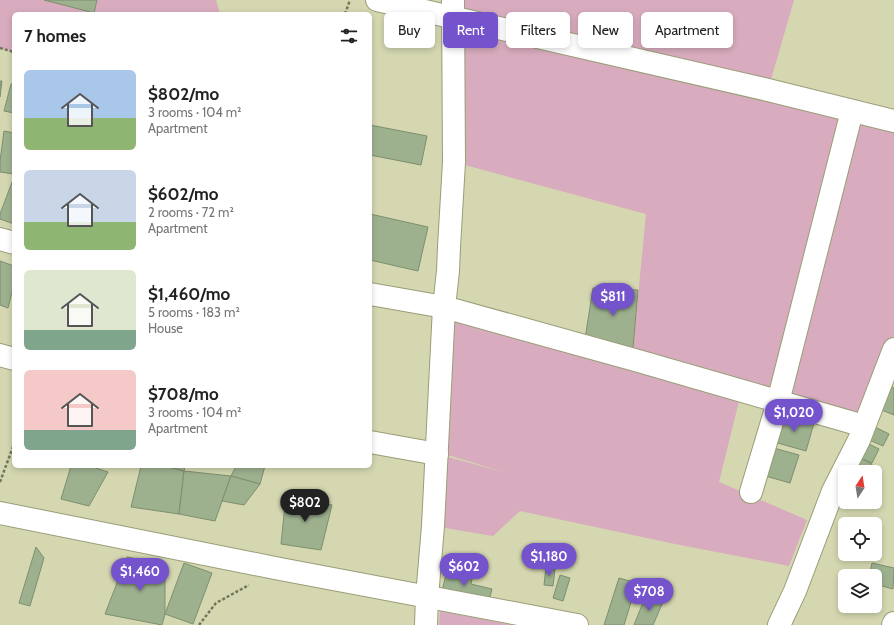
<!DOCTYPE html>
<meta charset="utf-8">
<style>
:root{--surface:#fff;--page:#f6f6f6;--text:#222;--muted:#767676;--accent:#7453cd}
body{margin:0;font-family:Cabin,sans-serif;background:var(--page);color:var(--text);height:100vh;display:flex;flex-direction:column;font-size:15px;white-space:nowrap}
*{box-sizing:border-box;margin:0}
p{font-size:13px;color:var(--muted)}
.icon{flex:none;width:22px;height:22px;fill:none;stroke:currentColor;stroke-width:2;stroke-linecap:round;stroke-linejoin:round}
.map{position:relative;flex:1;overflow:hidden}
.sheet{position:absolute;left:12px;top:12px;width:360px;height:456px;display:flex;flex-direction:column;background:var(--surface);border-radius:6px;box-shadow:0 2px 6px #0003}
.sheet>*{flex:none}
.banner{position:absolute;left:384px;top:12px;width:380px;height:36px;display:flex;gap:8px}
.needle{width:26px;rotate:12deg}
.controls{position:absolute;left:838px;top:465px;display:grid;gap:8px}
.controls a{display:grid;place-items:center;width:44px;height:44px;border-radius:6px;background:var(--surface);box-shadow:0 2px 6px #0003;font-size:20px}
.price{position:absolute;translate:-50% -34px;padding:0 9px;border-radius:14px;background:var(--accent);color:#fff;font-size:13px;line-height:26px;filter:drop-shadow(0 1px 2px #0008)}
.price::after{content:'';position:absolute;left:50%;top:24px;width:12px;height:9px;margin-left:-6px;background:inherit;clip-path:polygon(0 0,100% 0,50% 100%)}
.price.current{background:#222;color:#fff}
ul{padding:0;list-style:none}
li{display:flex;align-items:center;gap:12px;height:100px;padding:0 12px}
li span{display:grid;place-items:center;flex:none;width:112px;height:80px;border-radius:6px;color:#555}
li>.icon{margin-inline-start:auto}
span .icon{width:48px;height:48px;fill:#fffc;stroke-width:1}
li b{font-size:17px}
h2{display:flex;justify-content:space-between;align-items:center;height:48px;padding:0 12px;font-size:17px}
.chip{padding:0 14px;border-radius:6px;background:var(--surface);box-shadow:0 2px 6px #0003;font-size:14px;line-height:36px}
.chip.current{background:var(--accent);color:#fff}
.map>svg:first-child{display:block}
.green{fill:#d8acbe}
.building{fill:#9db18f;stroke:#7d8f6e}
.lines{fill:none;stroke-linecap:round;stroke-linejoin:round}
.minor-casing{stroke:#9a9d77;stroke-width:24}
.path{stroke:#75775d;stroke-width:2.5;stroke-dasharray:3 2;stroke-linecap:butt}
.minor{stroke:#fff;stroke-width:22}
</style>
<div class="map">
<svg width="894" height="625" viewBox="0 0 894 625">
<rect width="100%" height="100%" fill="#d4d7b0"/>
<g class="green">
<polygon points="0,0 216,0 220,14 14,14 14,52 0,48"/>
<polygon points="453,0 794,0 768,90 894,122 894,336 862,415 744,381 719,482 807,520 789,566 675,544 520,511 493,536 433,526 437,454 507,473 438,452 448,320 620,361 633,348 646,214 454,162"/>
<polygon points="440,611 512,625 439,625"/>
</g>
<g class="building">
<polygon points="44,0 97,0 94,13"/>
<polygon points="0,81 2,81 0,97"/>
<polygon points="11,84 14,84 14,113 4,111"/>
<polygon points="370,125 427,136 421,165 370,155"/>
<polygon points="4,131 14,133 14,174 0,172 0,161"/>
<polygon points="14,177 14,224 0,219 0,214"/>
<polygon points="370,214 428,227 418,271 370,260"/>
<polygon points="0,261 14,266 14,284 8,308 0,305"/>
<polygon points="593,288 638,290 633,348 585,339"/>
<polygon points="889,385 894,388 894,415 879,409"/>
<polygon points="783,414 814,423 806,451 774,442"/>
<polygon points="873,426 889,434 883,446 867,439"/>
<polygon points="865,442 879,449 872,463 858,457"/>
<polygon points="770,447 799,455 790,483 762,475"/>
<polygon points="858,457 872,464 868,472 849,472"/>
<polygon points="71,466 90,466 108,472 89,506 61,499"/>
<polygon points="141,466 165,466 184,471 179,514 131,507"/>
<polygon points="165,466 185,466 184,471"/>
<polygon points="236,466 265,466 260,484 231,476"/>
<polygon points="184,471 231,476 215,521 179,514"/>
<polygon points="231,476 260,484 244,505 222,501"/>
<polygon points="286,495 332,505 321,550 281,544"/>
<polygon points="36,547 44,558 30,606 19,603"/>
<polygon points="127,557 165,564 165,614 162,625 105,614"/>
<polygon points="184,563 212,573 193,624 165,614"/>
<polygon points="872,563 894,568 893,589 875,584 875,576 869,576"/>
<polygon points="448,567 473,574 471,584 492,589 488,604 441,595"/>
<polygon points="546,567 555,569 553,586 544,585"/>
<polygon points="560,575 570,578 563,601 553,598"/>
<polygon points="619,578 637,583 624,625 604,625"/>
<polygon points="646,595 663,602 653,625 634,625"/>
</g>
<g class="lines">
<g class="minor-casing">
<g id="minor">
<polyline points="377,0 768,90 894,121"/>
<polyline points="0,239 14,243"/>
<polyline points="370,294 444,307 635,360 864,426"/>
<polyline points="0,355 14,359"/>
<polyline points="370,442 437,454"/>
<polyline points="751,492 778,402 852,111"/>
<polyline points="0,513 280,569 577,625"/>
<polyline points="426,625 427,597 433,526 444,307 448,271 449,247 454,162 453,0"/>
<polyline points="779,625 795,591 833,491 859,440 894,349"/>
<polyline points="893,625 894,623"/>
</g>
</g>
<g class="path">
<polyline points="345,14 350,0"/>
<polyline points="0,48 14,52"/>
<polyline points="0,482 14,444"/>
<polyline points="199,625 216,603 249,585"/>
</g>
<use href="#minor" class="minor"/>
</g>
</svg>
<div class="controls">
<a><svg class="needle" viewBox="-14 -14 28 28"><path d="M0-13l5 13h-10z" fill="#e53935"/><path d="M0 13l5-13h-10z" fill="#767676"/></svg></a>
<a><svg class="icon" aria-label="locate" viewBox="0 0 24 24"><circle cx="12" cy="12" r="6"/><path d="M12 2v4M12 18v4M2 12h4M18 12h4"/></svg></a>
<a><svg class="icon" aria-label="layers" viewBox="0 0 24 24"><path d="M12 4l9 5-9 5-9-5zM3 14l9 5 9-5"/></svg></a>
</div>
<b class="price" style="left:613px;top:317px">$811</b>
<b class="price" style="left:794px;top:433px">$1,020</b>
<b class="price current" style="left:305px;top:523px">$802</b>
<b class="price" style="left:549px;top:577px">$1,180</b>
<b class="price" style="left:464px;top:587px">$602</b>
<b class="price" style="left:140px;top:592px">$1,460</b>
<b class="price" style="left:649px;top:612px">$708</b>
<div class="banner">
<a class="chip">Buy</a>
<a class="chip current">Rent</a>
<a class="chip">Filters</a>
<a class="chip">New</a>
<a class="chip">Apartment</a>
</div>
<section class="sheet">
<h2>7 homes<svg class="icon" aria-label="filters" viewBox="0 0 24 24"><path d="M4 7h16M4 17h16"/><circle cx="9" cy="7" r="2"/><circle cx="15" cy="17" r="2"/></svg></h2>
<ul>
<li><span style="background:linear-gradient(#a9c7e8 60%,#8fb573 0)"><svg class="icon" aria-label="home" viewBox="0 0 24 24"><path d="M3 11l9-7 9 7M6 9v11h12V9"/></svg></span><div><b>$802/mo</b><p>3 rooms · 104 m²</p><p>Apartment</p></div></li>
<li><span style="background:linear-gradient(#c9d6e8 65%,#8fb573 0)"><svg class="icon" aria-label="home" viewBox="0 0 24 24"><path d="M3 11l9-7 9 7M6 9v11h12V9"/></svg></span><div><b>$602/mo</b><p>2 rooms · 72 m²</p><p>Apartment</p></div></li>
<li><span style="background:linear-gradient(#dfe7d0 75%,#7fa58c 0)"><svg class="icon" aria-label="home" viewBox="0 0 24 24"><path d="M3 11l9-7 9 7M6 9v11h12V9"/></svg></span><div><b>$1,460/mo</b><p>5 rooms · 183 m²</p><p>House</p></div></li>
<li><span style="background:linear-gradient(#f6c9c9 75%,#7fa58c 0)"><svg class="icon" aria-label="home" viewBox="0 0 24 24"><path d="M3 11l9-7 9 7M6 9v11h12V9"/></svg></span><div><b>$708/mo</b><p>3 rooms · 104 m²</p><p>Apartment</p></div></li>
</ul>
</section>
</div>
